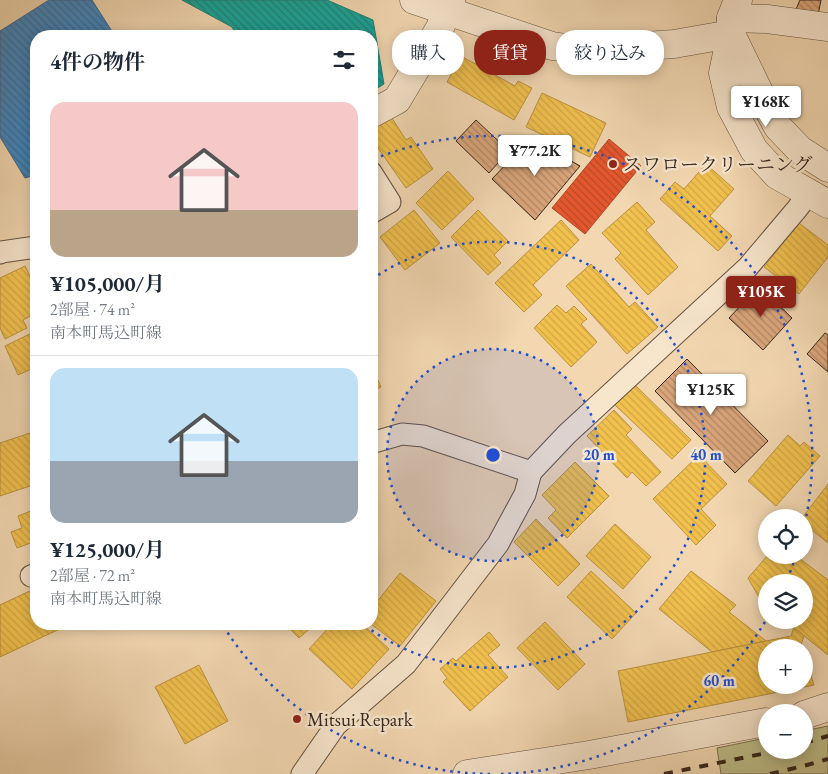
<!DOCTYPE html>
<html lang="ja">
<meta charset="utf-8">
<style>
:root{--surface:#fff;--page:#f6f6f7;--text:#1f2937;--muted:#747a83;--line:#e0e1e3;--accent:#8f2418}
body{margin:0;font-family:"EB Garamond","Noto Serif JP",serif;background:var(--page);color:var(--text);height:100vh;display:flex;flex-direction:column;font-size:19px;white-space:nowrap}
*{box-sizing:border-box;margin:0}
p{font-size:16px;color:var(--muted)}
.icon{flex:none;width:28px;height:28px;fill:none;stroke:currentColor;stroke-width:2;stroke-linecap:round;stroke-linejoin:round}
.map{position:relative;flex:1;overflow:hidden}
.panel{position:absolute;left:30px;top:30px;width:348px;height:600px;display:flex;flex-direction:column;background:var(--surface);border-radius:20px;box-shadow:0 2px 12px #0003}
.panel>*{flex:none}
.guide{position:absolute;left:392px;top:30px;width:360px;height:45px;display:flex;gap:10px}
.buttons{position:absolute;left:758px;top:509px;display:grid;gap:10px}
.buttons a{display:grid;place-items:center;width:55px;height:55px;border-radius:50%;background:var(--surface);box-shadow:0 2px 12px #0003;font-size:25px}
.price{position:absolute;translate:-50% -42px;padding:0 11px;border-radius:5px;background:#fff;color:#222;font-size:16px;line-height:32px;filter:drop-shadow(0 1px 2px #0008)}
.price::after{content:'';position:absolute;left:50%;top:30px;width:15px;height:11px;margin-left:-8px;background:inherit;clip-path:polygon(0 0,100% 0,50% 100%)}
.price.selected{background:var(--accent);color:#fff}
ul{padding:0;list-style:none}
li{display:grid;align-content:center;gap:10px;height:265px;padding:0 20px}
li+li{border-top:1px solid var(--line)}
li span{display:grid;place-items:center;height:155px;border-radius:15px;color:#555}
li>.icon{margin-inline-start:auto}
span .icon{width:90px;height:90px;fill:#fffc;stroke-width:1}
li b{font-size:21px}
h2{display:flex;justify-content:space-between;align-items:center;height:60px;padding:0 20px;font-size:21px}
.tag{padding:0 18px;border-radius:20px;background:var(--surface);box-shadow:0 2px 12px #0003;font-size:18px;line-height:45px}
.tag.selected{background:var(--accent);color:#fff}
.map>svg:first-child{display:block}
.green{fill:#bebd89;stroke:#7a7252}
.homes{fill:url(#homes-back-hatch);stroke:#ba923f}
.shops{fill:url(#shops-back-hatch);stroke:#b04829}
.schools{fill:url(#schools-back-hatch);stroke:#3c6b92}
.public{fill:url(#public-back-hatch);stroke:#207e73}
.building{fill:url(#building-back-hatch);stroke:#36261c}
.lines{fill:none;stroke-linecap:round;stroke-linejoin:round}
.service-casing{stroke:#655241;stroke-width:23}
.minor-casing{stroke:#655241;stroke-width:29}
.tertiary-casing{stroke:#655241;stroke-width:29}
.service{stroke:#f7e5cc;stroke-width:21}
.minor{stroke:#f7e5cc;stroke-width:28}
.tertiary{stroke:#f7e5cc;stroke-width:28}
.rail{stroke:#36261c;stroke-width:4;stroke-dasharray:9 9;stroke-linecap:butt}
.ring{fill:none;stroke:#1d4ed8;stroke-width:2.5;stroke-dasharray:2.5 5}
.poi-dot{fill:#8f2418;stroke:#f7e5cc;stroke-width:2}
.labels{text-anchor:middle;stroke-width:5;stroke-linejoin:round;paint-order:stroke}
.poi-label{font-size:19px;fill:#36261c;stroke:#f7e5cc;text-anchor:start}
.centre{fill:#1d4ed8;stroke:#f7e5cc;stroke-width:2.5}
.ring-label{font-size:15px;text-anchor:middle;font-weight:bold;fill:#1d4ed8;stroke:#f7e5cc;stroke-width:5;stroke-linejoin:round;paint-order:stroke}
</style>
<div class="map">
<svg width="828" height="774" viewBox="0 0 828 774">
<defs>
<pattern id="homes-back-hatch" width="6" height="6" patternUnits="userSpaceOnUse" patternTransform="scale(1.25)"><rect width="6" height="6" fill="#f2c14e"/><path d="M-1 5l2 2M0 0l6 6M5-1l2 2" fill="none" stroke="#d0a644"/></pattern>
<pattern id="shops-back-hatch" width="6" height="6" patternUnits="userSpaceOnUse" patternTransform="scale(1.25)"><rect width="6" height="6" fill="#e4572e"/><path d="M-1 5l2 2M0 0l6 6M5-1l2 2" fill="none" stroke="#ba4826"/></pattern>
<pattern id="schools-back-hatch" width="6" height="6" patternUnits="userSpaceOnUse" patternTransform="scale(1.25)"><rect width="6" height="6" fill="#3f88c5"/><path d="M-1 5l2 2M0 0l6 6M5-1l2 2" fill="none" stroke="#366f9f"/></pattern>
<pattern id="public-back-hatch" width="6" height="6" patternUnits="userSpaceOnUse" patternTransform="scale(1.25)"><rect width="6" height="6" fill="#17a398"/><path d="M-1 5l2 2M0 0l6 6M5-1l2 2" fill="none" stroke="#16857b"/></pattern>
<pattern id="building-back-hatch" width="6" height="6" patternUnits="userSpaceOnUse" patternTransform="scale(1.25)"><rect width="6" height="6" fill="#daa67c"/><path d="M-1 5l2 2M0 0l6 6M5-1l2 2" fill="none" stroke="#b28765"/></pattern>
</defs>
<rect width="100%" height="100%" fill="#f2d7b1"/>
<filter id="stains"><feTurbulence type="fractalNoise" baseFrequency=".004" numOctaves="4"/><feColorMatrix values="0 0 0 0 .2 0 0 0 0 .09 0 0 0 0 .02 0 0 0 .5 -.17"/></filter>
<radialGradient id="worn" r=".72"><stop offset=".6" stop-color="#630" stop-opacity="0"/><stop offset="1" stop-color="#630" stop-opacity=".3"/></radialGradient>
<polygon class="green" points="828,726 828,774 721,774 717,748 766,738 766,750 804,750 804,731"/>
<g class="homes">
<polygon points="461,56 515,86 518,81 532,88 514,120 447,82"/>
<polygon points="542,93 606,123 590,157 526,127"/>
<polygon points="390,115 406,140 411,137 433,169 406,188 371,138 371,129"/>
<polygon points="706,164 734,189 710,216 732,236 718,251 660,199 675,182 684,189"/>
<polygon points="448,171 474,199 442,230 416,203"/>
<polygon points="637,202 655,222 646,230 678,267 648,295 615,259 621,253 602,233"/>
<polygon points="414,210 440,243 405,270 380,237"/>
<polygon points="478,210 508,241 494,255 501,263 488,275 451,237"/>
<polygon points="561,220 579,240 533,285 542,295 524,312 495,283"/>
<polygon points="799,223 828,245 828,257 799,294 764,267"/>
<polygon points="591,264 629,307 635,302 658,327 627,354 566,286"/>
<polygon points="25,266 36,288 36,313 23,320 27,328 5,339 0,328 0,278"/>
<polygon points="557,305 566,313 574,306 587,319 581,324 597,342 571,367 534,328"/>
<polygon points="36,331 36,367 18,375 5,346"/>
<polygon points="371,365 381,387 371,392"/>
<polygon points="635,385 691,440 672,459 615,405"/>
<polygon points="614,410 632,429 626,435 661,472 646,486 632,472 627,478 587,436"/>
<polygon points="36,431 36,484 0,496 0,443"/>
<polygon points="788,435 800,446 804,442 820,456 776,506 748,481"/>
<polygon points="699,455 727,484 701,509 716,525 696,545 653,499"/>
<polygon points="575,462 609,496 567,538 548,518 556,510 542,495"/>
<polygon points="828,484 828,543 804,524 804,518 802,518"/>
<polygon points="36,509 36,541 17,548 11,532 22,528 18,516"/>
<polygon points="536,519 580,564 558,586 514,542"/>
<polygon points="615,524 651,557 623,589 586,556"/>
<polygon points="768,555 795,555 828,580 828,655 784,620 804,620 804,582 766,582 766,606 761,601 748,578"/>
<polygon points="591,571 636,613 612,639 567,597"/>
<polygon points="691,571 736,605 729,612 766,641 712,652 659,609"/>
<polygon points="400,573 436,601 400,646 371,624 371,609"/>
<polygon points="36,588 36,624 68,625 0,657 0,605"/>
<polygon points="545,622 585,664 558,690 517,648"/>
<polygon points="285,624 315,624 299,638"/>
<polygon points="332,624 343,624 348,628 352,624 362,624 389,649 352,689 309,649"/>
<polygon points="794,627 804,636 801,645 802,648 766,648 766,685 804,685 804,654 814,685 628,722 618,671 791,636"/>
<polygon points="489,632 500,645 488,655 508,677 470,711 443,682 447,678 440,669 453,658 456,661"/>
<polygon points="199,665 228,721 185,744 155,687"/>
</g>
<polygon class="shops" points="609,139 641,166 585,234 552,208"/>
<polygon class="schools" points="49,0 92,0 115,36 36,36 36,175 25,178 0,137 0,31"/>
<polygon class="public" points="182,0 327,0 373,20 384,84 371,92 371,36 237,36 232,27"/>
<g class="building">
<polygon points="800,0 821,0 817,20 794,14"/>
<polygon points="476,120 509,151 489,173 456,141"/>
<polygon points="531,138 580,166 535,220 492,179"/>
<polygon points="759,286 792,318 763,350 729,318"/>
<polygon points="825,333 828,335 828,372 807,354"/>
<polygon points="687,359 768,441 735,473 655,391"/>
</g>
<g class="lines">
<g class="service-casing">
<g id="service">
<polyline points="371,172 390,202 371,213"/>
<polyline points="0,253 1,252 36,247"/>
<polyline points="371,443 402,434 423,436 531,472 567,434 748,267 797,209 809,193"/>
<polyline points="31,576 36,574"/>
<polyline points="302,774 336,725 406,664 498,544 525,494 531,472"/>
</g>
</g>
<g class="minor-casing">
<g id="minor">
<polyline points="414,0 552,46 574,49 616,48 674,44 731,34"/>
<polyline points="731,18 767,19 828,27"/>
<polyline points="731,34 723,73 731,107 754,150 777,175 828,204"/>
<polyline points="731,34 761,96 778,127 800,150 828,168"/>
<polyline points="371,114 397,100 440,28 451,0"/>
<polyline points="804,715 828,707"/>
<polyline points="467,774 589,755 766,722"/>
</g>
</g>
<g class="tertiary-casing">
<polyline id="tertiary" points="731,34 731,18 738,0"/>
</g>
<use href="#service" class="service"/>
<use href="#minor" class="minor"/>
<use href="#tertiary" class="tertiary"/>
<g class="rail">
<polyline points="804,743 828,736"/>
<polyline points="664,774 781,750"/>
<polyline points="770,774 807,765 828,759"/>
</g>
</g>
<circle cx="493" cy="455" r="106" fill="#1d4ed8" fill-opacity=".12"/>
<g class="ring">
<circle cx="493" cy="455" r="106"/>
<path d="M372 279A213 213 0 1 1 363 624"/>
<path d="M796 556A319 319 0 0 1 786 582M765 622A319 319 0 0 1 496 774M490 774A319 319 0 0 1 222 624M374 159A319 319 0 0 1 804 527"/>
</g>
<g class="poi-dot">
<circle cx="613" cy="164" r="5"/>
<circle cx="297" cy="719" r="5"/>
</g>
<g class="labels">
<g class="poi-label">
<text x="623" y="171">スワロークリーニング</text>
<text x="307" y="726">Mitsui Repark</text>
</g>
</g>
<circle cx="493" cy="455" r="8" class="centre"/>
<g class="ring-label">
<text x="599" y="460">20 m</text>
<text x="706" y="460">40 m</text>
<text x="719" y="686">60 m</text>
</g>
<rect width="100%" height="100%" filter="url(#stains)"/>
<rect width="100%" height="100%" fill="url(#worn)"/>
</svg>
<div class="buttons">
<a><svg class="icon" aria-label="locate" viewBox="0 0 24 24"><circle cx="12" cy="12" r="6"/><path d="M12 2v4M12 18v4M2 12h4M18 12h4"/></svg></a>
<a><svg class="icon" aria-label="layers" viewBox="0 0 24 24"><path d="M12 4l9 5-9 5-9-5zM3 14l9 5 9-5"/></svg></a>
<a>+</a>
<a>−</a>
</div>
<b class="price" style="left:766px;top:128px">¥168K</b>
<b class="price" style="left:535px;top:177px">¥77.2K</b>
<b class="price selected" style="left:761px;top:318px">¥105K</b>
<b class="price" style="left:711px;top:416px">¥125K</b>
<div class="guide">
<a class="tag">購入</a>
<a class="tag selected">賃貸</a>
<a class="tag">絞り込み</a>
</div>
<section class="panel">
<h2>4件の物件<svg class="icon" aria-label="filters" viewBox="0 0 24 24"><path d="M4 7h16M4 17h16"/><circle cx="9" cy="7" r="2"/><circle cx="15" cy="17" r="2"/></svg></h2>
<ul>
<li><span style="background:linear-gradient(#f6c9c9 70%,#b9a48a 0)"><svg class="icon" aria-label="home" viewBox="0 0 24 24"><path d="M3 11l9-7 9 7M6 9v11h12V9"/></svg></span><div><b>¥105,000/月</b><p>2部屋 · 74 m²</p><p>南本町馬込町線</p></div></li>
<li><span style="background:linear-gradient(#bfe0f5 60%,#9aa5b1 0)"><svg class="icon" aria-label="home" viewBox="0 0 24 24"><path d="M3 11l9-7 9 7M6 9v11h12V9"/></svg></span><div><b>¥125,000/月</b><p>2部屋 · 72 m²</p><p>南本町馬込町線</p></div></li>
</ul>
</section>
</div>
